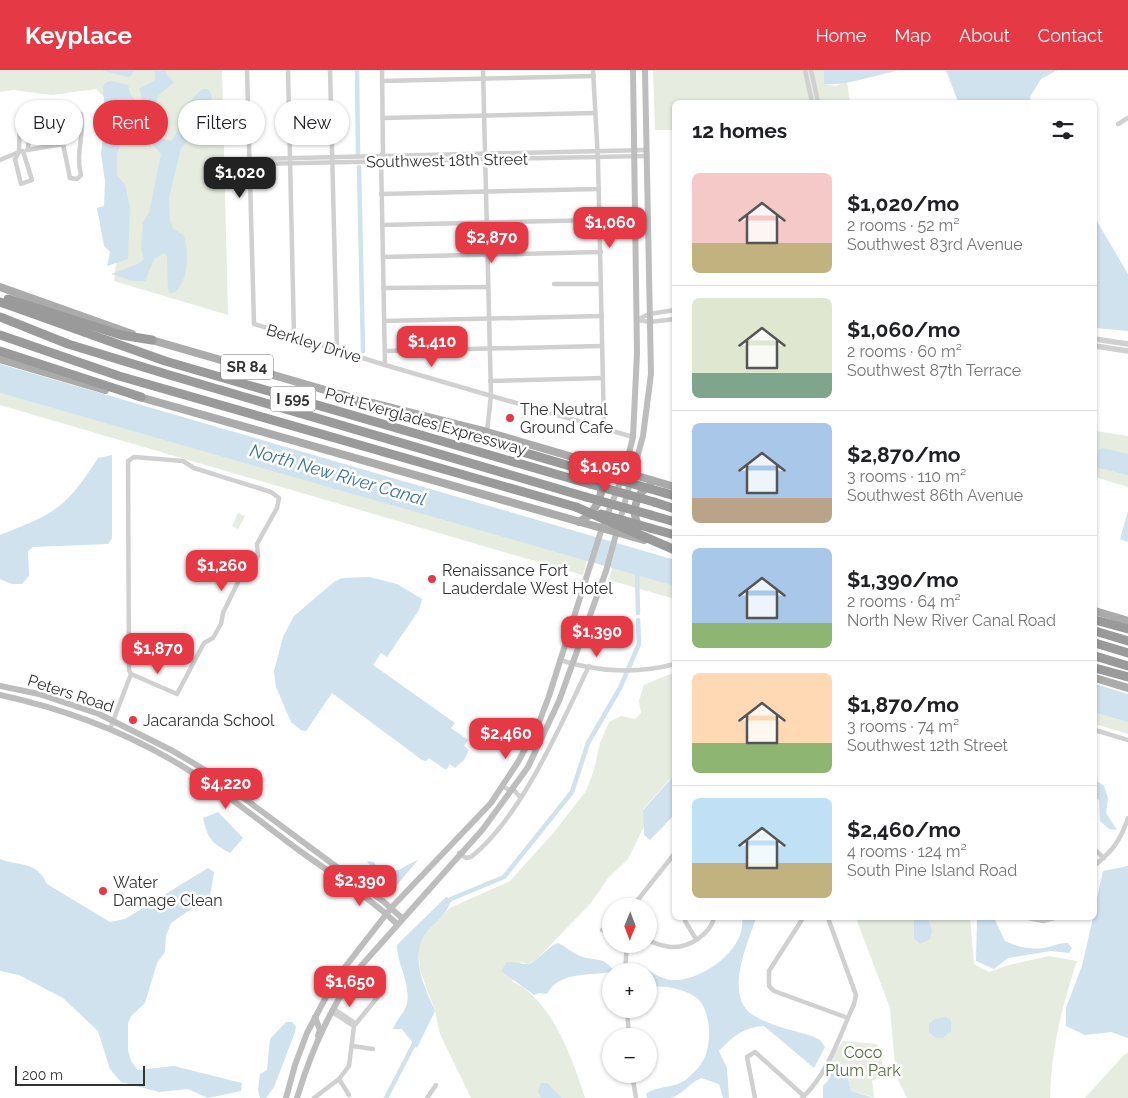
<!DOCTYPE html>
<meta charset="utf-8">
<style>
:root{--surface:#fff;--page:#f6f6f6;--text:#202124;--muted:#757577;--line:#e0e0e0;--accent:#e63946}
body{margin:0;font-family:Raleway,sans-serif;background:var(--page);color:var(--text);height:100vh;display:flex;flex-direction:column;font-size:19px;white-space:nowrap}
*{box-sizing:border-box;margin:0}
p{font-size:16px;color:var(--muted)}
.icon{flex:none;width:28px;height:28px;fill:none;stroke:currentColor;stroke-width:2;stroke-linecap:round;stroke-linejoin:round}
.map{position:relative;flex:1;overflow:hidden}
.sheet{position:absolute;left:672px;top:30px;width:425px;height:820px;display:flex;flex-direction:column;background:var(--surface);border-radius:8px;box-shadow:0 1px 4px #0004}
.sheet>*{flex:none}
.guide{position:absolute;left:15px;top:30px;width:475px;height:45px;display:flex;gap:10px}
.needle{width:32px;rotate:181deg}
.fabs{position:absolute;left:602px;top:828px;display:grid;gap:10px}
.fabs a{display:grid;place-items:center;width:55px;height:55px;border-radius:50%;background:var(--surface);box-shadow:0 1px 4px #0004;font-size:25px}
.scale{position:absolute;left:15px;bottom:12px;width:130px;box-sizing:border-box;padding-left:5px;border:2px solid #333;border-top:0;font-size:14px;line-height:18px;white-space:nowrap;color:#333;-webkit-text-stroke:4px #fff;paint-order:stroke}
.price{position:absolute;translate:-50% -42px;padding:0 11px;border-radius:10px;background:var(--accent);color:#fff;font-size:16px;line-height:32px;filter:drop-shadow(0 1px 2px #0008)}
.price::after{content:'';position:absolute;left:50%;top:30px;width:15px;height:11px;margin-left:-8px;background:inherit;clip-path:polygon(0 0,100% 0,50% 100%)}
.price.current{background:#222;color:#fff}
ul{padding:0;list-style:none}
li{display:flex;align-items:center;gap:15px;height:125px;padding:0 20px}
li+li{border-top:1px solid var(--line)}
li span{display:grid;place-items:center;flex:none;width:140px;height:100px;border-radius:8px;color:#555}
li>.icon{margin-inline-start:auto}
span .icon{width:60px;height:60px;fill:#fffc;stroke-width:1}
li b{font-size:21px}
h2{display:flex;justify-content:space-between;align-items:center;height:60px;padding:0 20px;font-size:21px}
.tag{padding:0 18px;border-radius:22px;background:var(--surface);box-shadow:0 1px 4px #0004;font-size:18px;line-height:45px}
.tag.current{background:var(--accent);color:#fff}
header{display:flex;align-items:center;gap:30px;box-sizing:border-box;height:70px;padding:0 25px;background:var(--accent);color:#fff}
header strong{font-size:24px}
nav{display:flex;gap:28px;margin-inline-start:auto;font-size:18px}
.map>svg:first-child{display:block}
.green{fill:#e6ecdf}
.water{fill:#cfe2ee}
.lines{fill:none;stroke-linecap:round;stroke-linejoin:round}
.canal{stroke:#cfe2ee;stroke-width:4.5}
.minor{stroke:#d0d0d0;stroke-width:4.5}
.tertiary{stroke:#d0d0d0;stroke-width:5.5}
.secondary{stroke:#bdbdbd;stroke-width:6}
.primary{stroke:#ababab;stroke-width:8}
.motorway{stroke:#9a9a9a;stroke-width:9}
.motorway-bridge{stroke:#9a9a9a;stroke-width:9}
.poi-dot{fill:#e63946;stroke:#fff;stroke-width:2}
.labels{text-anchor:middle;stroke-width:5;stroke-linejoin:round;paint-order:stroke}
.shield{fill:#fff;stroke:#707070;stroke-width:1}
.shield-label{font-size:15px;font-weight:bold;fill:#333}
.street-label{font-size:16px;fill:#333;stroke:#fff}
.poi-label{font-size:16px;fill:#333;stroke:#fff;text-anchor:start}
.park-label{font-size:16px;fill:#56703f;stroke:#fff}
.water-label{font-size:18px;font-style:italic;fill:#3f7597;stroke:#fff}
</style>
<header>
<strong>Keyplace</strong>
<nav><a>Home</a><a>Map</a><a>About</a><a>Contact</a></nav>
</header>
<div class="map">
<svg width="1128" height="1028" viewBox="0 0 1128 1028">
<rect width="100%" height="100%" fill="#fff"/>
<g class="green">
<polygon points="0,0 222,0 228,245 114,211 117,183 110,33 96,19 52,25 13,20 0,22"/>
<polygon points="653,0 824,0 824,14 835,16 847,12 850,32 675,32 675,60 655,60"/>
<polygon points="0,323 587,489 583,505 0,335"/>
<polygon points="1095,361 1128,366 1128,417 1095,407"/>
<polygon points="238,443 245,446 238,459 232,456"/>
<polygon points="613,496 675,516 675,529 609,510"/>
<path d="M675 602V698L670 709 643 739 644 756 628 789 609 807 590 834 536 890 528 894 521 892 512 911C553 931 572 988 585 1028H471L440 964 435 941 420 900 418 878 427 860 450 838 510 811 555 761 586 721 594 700 600 673 609 652 621 646 635 649 641 643 639 631 644 615Z"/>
<polygon points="1095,643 1128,652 1128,664 1095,654"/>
<path d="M856 848H970L974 894 989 902 1009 895 1049 886 1077 891C1062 936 1051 980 1050 1028H907L896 1006 890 938Z"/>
<polygon points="843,971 877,974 885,1003 872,1011 874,1027 851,1021 846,1000 826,998 836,977 839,977"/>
<polygon points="1128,983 1128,1028 1085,1028 1124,985"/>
</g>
<g class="water">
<polygon points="101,0 134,0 131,6 128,7"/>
<path d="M155 0H165L166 4 174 12 159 25 147 51 154 67 172 71 182 53 187 34 202 19H208L212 26 208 43 201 47 195 62 181 78 169 128 170 151 173 158 184 166C189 183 189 209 175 222L170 223 168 220 167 186 164 183 154 189 145 211H133L111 204 138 194 144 189 141 180 143 152 149 143 161 84 139 59C136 42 147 38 139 19L155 10Z"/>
<path d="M824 0H900C880 4 841 17 824 14Z"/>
<polygon points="946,0 1058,0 1041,9 1030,27 1031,32 958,32"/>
<polygon points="110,11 128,15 130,24 136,31 117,84 117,105 125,115 130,137 128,189 107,196 110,182 104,176 97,138 104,136 105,111 101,84 105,46 103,18 105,13"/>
<polygon points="1095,148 1128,204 1128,261 1095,258"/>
<polygon points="0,294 675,490 675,516 0,323"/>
<polygon points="1102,378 1128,384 1128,405 1095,397 1098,380"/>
<path d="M112 385V468L108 474 33 477 28 481 29 506 22 514H12L0 509V465C56 443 65 439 98 388Z"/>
<polygon points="1128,441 1128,472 1120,469"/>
<polygon points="369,507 397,514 422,529 419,540 387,587 381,583 373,595 455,653 451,658 468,670 464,676 469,680 464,690 455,698 450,694 446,700 429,688 426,691 422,690 332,623 306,661 301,660 291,652 276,617 274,601 283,567 294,546 334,512 342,508"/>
<polygon points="1095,614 1128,624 1128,652 1095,643"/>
<polygon points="675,698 675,744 650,770 644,765 643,740 670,710"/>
<polygon points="1095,710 1104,716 1108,728 1106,743 1117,760 1109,759 1100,751 1099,730 1095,727"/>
<path d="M218 742 243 768 230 783C211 773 208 769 203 748Z"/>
<path d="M0 789C20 797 36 790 47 814L110 852 125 849 208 798 214 802 210 826 171 853 166 866 165 882 157 893 145 933 131 946 128 953V980L131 991 138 1000 174 996 242 1013 241 1021 208 1028 188 1019 159 1022 121 1012 110 999 98 961 63 928 19 905 0 901Z"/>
<path d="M418 790 397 815C381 813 375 805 367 791L374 792 379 801C396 806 402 796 418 790Z"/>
<polygon points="1128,796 1128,968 1111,962 1085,965 1066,956 1066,938 1082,896 1093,848 1095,848 1095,837 1103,801"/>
<path d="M446 827 451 829C449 841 440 848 431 857 407 881 423 914 435 941L417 978 402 959H393C396 950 405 942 407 934 411 913 397 895 397 875Z"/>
<path d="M742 848H756C748 873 723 926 753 945 770 956 793 960 812 966L820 970 825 977 814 998 764 956C744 957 733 966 719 981L727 998 729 1028H723L719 1014 701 1008C690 1013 681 1025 671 1028 665 1028 654 1028 647 1028L646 1024C658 1015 675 1019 688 1008 694 1003 702 994 705 987 712 970 711 936 694 926 682 918 662 915 649 917V901H633L637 894C649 899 658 909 672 910 701 912 747 879 742 848Z"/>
<polygon points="911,848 928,848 932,861 930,869 920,874 914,868 914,850"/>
<path d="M977 848H994L1005 871C1018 877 1030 880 1044 878 1053 876 1059 873 1068 873L1072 878 1069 883 1051 881 1008 888 994 899 976 891Z"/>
<path d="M558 873C566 877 575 885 583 887 597 891 604 887 614 901 595 907 560 899 547 924L539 923 534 925 501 901 507 892C514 892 522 894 528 894 536 893 547 877 558 873Z"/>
<polygon points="946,947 951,951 951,961 943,968 936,968 929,962 929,954 935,949"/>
<polygon points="286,952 292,952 296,957 295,962 274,1017 266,1028 260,1028 258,1020 260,1004 267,1000 270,969"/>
<polygon points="831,1000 846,1000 851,1021 875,1028 823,1028 823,1016 828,1011"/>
<polygon points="541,1013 547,1013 562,1028 541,1028 538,1021"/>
</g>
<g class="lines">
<g class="canal">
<polyline points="357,0 358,83"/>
<polyline points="359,97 363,281"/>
<polyline points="637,500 638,543"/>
<polyline points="448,832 451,829 504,807 572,722 588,673 620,618 639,574 638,550"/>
<polyline points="386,1028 416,970"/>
</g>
<g class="minor">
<polyline points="247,0 254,254 385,295 633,367"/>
<polyline points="288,0 294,266"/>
<polyline points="330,0 337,279"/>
<polyline points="382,0 383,82 381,86 385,295"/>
<polyline points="483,0 491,325 487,362"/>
<polyline points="593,0 598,90 604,358"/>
<polyline points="805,0 812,32"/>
<polyline points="811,0 818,32"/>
<polyline points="382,11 594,6"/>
<path d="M72 44H81C85 65 75 82 81 105L77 109 70 108 63 74 67 45Z"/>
<polyline points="383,48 595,43"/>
<polyline points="1118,54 1128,48"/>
<polyline points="27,80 63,74"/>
<polyline points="23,81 32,110 21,114 15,89 19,82 20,42 31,43 28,80"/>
<polyline points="249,89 646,80"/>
<polyline points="0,90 19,82"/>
<polyline points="249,94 646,86"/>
<polyline points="381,124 599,119"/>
<polyline points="382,155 599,150"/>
<polyline points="383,187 601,182"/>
<polyline points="554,214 601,214"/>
<polyline points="383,218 488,217"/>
<polyline points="637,250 649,244 675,240"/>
<polyline points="638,250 650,252 675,249"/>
<polyline points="384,251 602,246"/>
<polyline points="385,281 602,276"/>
<polyline points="490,311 603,308"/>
<path d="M560 590C597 602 638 604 675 594"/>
<polyline points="110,659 131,604 129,600 128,391 134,387 183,391 194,398 271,422 279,428 277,438 257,474 258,486 251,500 242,504 223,543 221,554 213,568 204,573 177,624 131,604"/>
<polyline points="1095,660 1128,670"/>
<polyline points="502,716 511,721 514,720 520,727"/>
<polyline points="1095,780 1104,788"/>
<path d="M459 783 466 788 471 787C521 748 561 654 589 596"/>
<path d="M1095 795C1113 781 1121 769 1128 748"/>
<polyline points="633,836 675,783"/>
<polyline points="803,848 769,901 769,916 774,921 848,948"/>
<polyline points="1028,848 1043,851 1054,848"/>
<polyline points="685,851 696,869"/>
<polyline points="602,860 611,862"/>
<path d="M649 871C656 873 664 877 672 877 689 878 710 864 714 848"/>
<polyline points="625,901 627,874"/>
<polyline points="334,939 355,953"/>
<polyline points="627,939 629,966"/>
<polyline points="332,942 354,956"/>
<polyline points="353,976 373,979"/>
<polyline points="632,1004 636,1028"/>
<polyline points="339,1009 349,1025"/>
<polyline points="314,1028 339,1009 349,996 354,956 381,923"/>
<polyline points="427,1028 436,1015"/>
<polyline points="755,1028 747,987 755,982 804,1026"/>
<path d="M802 1028C828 1004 840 965 854 934L856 925 828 848"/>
</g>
<g class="tertiary">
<polyline points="1095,269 1128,274"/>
<polyline points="1095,276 1128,281"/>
</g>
<g class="secondary">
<polyline points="0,616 39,624 99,644 173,681 210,703 384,832 402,848"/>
<path d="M0 625C60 638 116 658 170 689 216 715 258 750 300 781 333 805 368 826 397 854"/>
<polyline points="315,947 320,960 318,966"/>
<polyline points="286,1028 295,995 307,963 335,910 391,838 491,733 518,692 538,655 549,626 602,458 624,403 633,367 637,283 633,0"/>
<path d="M297 1028C311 981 331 935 361 896L483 759 528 697 559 631 606 501 643 366 651 304 645 0"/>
</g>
<g class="primary">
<polyline points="0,217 132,264"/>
<polyline points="148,269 346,326"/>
<polyline points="0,289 105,320"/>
<polyline points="136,326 644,470"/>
<polyline points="364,331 487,362 675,417"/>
<path d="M579 452C598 442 605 422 601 401"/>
<path d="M639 457C631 443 635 423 650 416"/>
<polyline points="1095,541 1128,551"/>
<polyline points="1095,608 1128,618"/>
</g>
<g class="motorway">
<polyline points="8,229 121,265 152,270"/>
<polyline points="0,232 165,291 590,414"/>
<polyline points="0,247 68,274 166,304 586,427"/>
<polyline points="0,265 119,306 576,437"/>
<polyline points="0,281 141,327"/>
<polyline points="342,325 373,338 587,401"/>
<polyline points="665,423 675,426"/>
<polyline points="654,432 675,439"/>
<polyline points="651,445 675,452"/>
<polyline points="650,458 675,465"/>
<polyline points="1095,550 1128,559"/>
<polyline points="1095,561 1128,571"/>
<polyline points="1095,573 1128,583"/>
<polyline points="1095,586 1128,596"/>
<polyline points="1095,598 1128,607"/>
</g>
<g class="motorway-bridge">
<polyline points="587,401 665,423"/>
<polyline points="590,414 654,432"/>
<polyline points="586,427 651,445"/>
<polyline points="576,437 675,480"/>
<polyline points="601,444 650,458"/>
</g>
</g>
<g class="poi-dot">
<circle cx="510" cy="348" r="5"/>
<circle cx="432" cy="509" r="5"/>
<circle cx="133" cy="650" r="5"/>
<circle cx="103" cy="821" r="5"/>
</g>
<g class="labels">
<g class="shield">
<rect x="221" y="284.5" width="52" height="25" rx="4"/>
<rect x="270.5" y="316.5" width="45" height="25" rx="4"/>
</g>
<g class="shield-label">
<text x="247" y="302">SR 84</text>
<text x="293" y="334">I 595</text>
</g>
<g class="street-label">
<text transform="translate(447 90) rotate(-1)" y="6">Southwest 18th Street</text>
<text transform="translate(314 273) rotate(17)" y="6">Berkley Drive</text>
<text transform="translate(426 351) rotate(16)" y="6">Port Everglades Expressway</text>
<text transform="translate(71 623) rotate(18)" y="6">Peters Road</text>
</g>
<g class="poi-label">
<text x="520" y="345">The Neutral<tspan x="520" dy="18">Ground Cafe</tspan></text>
<text x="442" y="506">Renaissance Fort<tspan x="442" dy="18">Lauderdale West Hotel</tspan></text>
<text x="143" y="656">Jacaranda School</text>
<text x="113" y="818">Water<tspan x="113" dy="18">Damage Clean</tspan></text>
</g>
<g class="park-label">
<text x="863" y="988">Coco<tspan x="863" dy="18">Plum Park</tspan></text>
</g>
<g class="water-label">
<text transform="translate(338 405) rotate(16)" y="6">North New River Canal</text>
</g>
</g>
</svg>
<div class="fabs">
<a><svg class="needle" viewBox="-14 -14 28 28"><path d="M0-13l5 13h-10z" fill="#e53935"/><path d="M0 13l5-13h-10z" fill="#757577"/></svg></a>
<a>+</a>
<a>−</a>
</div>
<div class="scale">200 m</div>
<b class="price current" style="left:240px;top:129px">$1,020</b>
<b class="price" style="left:610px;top:179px">$1,060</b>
<b class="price" style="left:492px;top:194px">$2,870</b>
<b class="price" style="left:432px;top:298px">$1,410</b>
<b class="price" style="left:605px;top:423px">$1,050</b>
<b class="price" style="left:222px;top:522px">$1,260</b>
<b class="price" style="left:597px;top:588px">$1,390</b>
<b class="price" style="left:158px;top:605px">$1,870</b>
<b class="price" style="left:506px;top:690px">$2,460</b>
<b class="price" style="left:226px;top:740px">$4,220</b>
<b class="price" style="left:360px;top:837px">$2,390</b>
<b class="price" style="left:350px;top:938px">$1,650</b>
<div class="guide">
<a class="tag">Buy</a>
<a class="tag current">Rent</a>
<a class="tag">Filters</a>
<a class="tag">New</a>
</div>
<section class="sheet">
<h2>12 homes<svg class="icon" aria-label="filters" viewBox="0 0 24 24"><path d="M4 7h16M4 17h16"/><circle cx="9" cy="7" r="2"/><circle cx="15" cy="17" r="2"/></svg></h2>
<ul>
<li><span style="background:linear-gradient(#f6c9c9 70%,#c2b280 0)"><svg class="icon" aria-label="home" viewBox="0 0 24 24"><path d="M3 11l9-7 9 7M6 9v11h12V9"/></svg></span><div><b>$1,020/mo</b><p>2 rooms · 52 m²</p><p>Southwest 83rd Avenue</p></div></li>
<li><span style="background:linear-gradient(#dfe7d0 75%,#7fa58c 0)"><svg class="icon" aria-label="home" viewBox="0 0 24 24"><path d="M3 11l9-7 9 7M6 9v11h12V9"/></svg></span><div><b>$1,060/mo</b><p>2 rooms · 60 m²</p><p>Southwest 87th Terrace</p></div></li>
<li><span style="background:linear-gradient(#a9c7e8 75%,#b9a48a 0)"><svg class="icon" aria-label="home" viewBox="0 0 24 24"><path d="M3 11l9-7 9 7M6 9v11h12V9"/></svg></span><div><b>$2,870/mo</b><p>3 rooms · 110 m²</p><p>Southwest 86th Avenue</p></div></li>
<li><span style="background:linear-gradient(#a9c7e8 75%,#8fb573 0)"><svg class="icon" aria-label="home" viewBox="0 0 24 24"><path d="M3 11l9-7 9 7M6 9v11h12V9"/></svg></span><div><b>$1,390/mo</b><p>2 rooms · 64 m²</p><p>North New River Canal Road</p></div></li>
<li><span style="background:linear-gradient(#ffd9b3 70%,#8fb573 0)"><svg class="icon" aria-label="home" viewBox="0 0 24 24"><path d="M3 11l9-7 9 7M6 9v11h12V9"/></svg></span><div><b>$1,870/mo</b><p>3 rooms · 74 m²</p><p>Southwest 12th Street</p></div></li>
<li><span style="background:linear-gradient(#bfe0f5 65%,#c2b280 0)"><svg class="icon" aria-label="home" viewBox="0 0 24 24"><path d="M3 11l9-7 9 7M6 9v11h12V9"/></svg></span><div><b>$2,460/mo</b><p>4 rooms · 124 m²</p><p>South Pine Island Road</p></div></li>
</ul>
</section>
</div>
